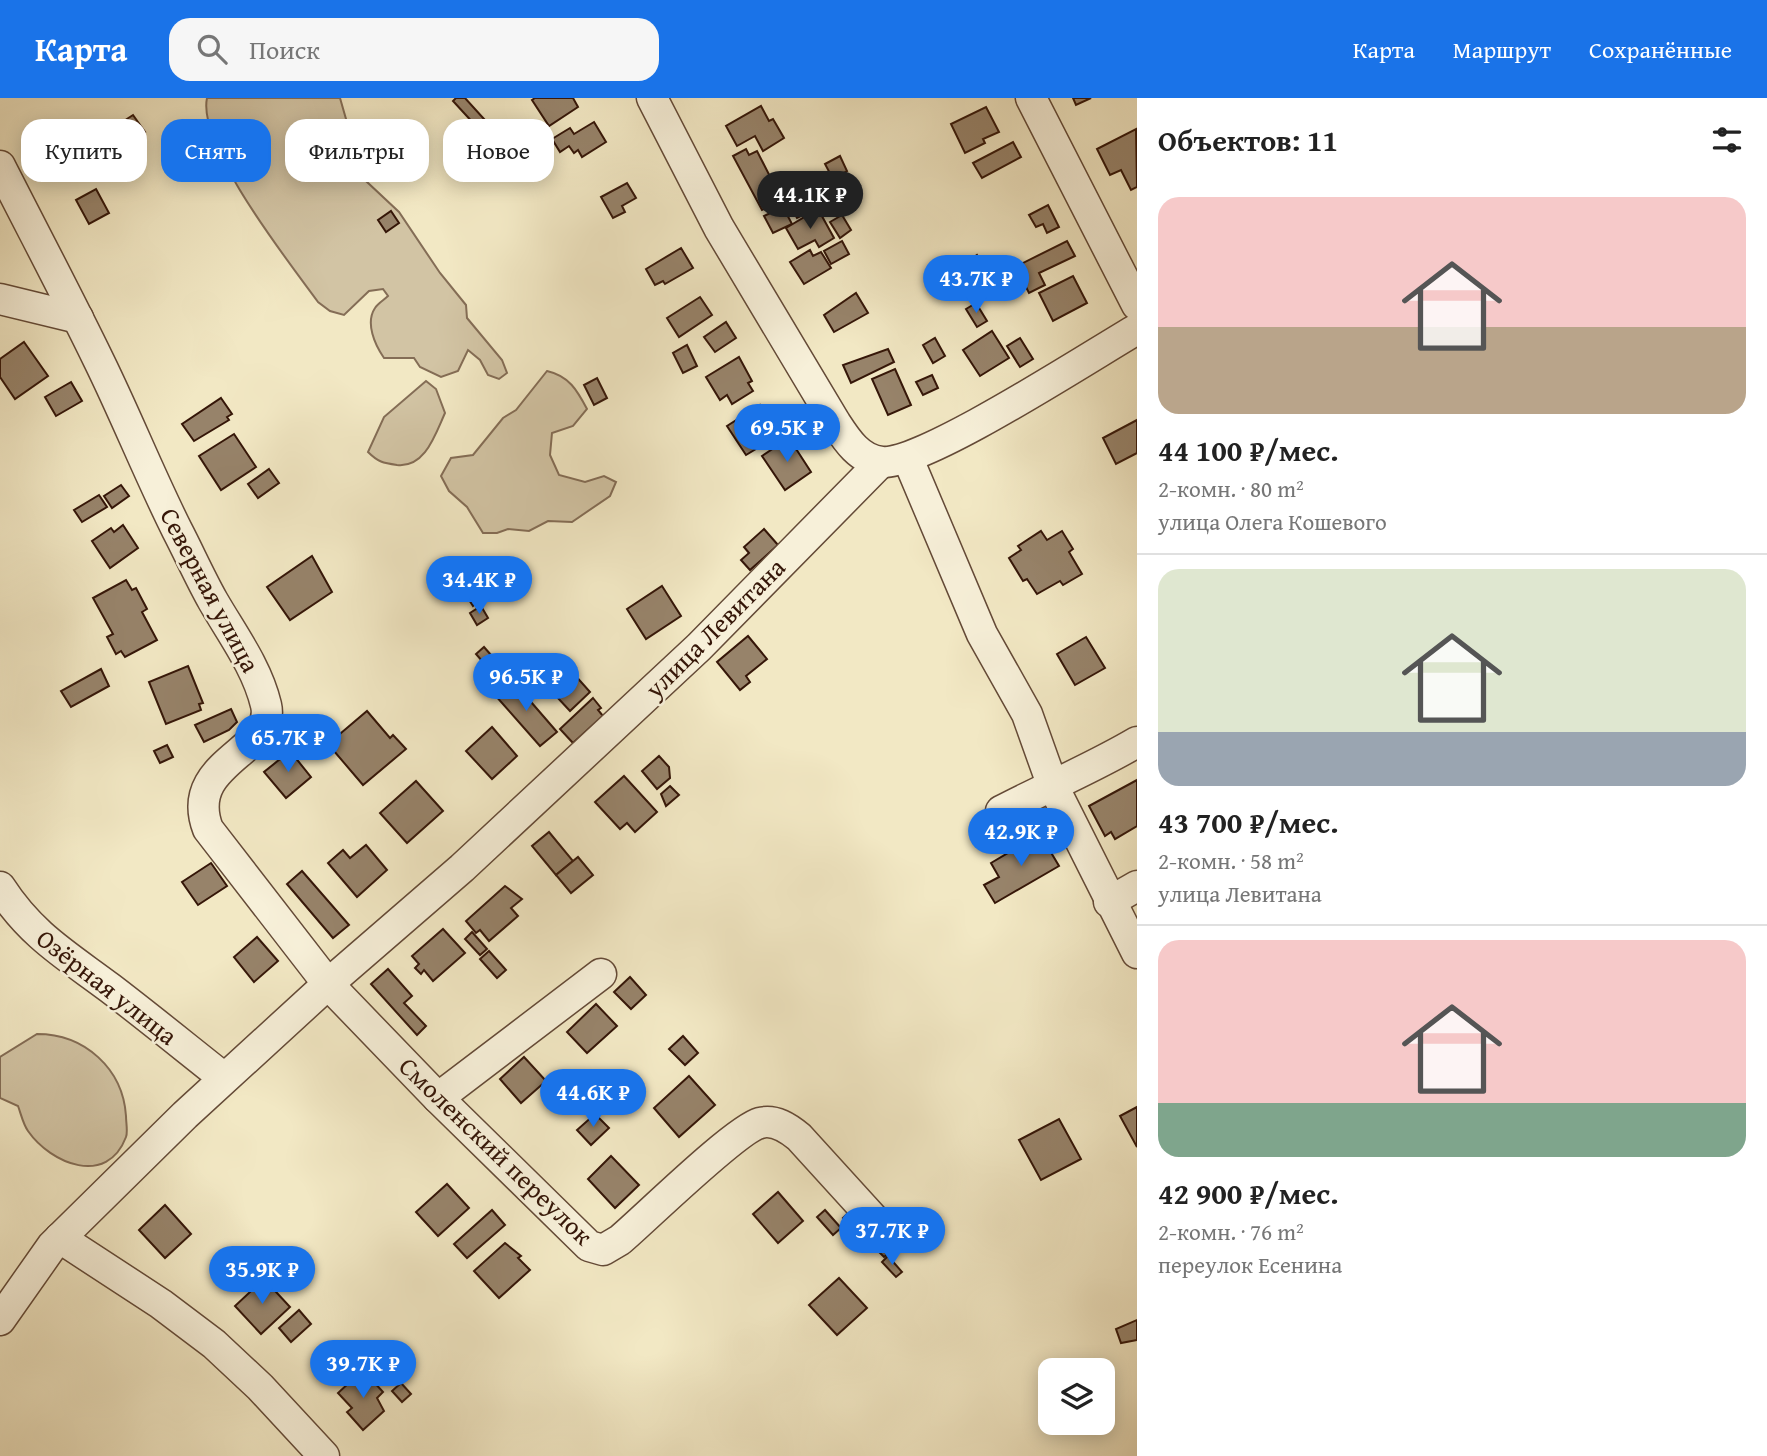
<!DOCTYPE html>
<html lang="ru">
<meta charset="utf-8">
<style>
:root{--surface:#fff;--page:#f6f6f6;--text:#222;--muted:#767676;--line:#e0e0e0;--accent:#1a73e8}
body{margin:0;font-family:"Gentium Book Plus",serif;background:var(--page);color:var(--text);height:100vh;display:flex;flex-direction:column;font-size:26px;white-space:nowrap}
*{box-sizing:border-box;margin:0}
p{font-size:23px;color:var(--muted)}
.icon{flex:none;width:38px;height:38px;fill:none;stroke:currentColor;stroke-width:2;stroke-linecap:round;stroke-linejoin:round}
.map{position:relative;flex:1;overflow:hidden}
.drawer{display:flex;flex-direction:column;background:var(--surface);width:630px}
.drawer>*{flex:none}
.guide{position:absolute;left:21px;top:21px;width:665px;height:63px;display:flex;gap:14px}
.buttons{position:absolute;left:1038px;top:1260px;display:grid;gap:14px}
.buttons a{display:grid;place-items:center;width:77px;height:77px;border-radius:14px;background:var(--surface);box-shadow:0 4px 18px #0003;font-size:35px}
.price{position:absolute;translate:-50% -60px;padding:0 16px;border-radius:24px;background:var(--accent);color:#fff;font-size:23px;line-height:46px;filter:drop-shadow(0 2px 4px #0008)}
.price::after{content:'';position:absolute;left:50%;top:42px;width:21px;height:16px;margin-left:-10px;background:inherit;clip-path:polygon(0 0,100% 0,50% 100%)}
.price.selected{background:#222;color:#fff}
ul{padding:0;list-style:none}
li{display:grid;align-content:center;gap:14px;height:371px;padding:0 21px}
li+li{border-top:2px solid var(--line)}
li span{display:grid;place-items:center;height:217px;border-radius:21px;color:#555}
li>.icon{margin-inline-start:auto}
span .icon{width:126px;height:126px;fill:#fffc;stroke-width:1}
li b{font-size:30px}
h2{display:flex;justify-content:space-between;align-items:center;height:84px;padding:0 21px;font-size:30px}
.tag{padding:0 24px;border-radius:21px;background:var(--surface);box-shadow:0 4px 18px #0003;font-size:24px;line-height:63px}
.tag.selected{background:var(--accent);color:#fff}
header{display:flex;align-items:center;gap:42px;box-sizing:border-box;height:98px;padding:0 35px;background:var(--accent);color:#fff}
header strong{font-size:33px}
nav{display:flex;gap:38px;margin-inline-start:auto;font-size:24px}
.search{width:490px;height:63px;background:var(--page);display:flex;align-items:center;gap:18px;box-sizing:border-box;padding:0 24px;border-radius:21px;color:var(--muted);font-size:26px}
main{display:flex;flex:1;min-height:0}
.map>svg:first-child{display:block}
.green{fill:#d2c4a4;stroke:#846d56;stroke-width:2}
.building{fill:#97836a;stroke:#351608;stroke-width:2}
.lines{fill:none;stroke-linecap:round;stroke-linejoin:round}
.minor-casing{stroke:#644a37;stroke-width:33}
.minor{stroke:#f7f0d9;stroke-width:30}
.labels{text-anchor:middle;stroke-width:5;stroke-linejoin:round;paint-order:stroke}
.street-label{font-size:26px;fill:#351608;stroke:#f7f0d9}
</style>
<header>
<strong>Карта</strong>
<div class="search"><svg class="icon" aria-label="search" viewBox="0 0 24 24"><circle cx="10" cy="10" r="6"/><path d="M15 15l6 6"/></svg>Поиск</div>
<nav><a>Карта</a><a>Маршрут</a><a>Сохранённые</a></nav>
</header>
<main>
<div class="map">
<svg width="1137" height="1358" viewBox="0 0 1137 1358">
<rect width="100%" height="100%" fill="#f2e8c4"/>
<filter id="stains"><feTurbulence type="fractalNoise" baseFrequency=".00286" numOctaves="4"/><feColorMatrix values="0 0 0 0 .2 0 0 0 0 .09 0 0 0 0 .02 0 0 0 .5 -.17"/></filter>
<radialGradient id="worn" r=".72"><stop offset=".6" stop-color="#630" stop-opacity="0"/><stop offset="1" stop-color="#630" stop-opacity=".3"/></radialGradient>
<g class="green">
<path d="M207 0H340L352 42 347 53 366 83 399 114 440 175 466 207 467 220 502 262 507 275 499 281 488 277 480 262 468 252 458 273 441 279 420 269 414 260H384C375 247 365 225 375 210 378 205 384 202 388 198L383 191 369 193 344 217 330 213 318 204C289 164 197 48 207 0Z"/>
<path d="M547 273C569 278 577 292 587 311L573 328 552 335 550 357 559 377 585 384 604 378 616 384 610 398 572 424 548 423 529 433 508 431 497 435H483L467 409 449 393 441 378 451 360 473 357 503 320 516 312Z"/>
<path d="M426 283 436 291 445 315C435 337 425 370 397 367 383 365 378 364 368 354L384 319Z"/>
<path d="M37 936C85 936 123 971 126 1018 126 1025 128 1034 126 1039 107 1089 51 1066 28 1033 23 1026 21 1016 18 1008L0 1000V959Z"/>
</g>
<g class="building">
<polygon points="456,0 465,0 484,21 476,28 453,3"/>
<polygon points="535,0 573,0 578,9 549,28 532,2"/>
<polygon points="1073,0 1091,0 1076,7"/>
<polygon points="761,8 769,23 773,21 784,40 763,53 755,38 737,48 726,28"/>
<polygon points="986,9 999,34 983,41 985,45 965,55 951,26"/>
<polygon points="133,17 145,34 124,47 113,30"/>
<polygon points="594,24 606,44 582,59 578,52 574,55 569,48 560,54 552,41 570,30 574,36"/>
<polygon points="1136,31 1137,89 1131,92 1121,72 1110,77 1097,51"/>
<polygon points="1013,44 1021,59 982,80 973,65"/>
<polygon points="746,51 749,57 757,53 782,102 762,112 733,58"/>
<polygon points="840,58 847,73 833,81 825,66"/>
<polygon points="627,85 636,100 622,108 625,114 613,120 601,99"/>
<polygon points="96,91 109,115 89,126 76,102"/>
<polygon points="808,100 813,112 797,120 791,109"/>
<polygon points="1048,107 1059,129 1047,135 1043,126 1036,129 1029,117"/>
<polygon points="783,109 792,126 773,135 764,118"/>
<polygon points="818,111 834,140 819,149 815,142 798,151 786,130"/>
<polygon points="391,113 399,125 386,134 378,122"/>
<polygon points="842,117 851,132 840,140 830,124"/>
<polygon points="842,143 849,156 831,166 824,153"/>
<polygon points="1067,143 1075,158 1039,175 1045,187 1029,195 1019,175 1014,178 1011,171"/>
<polygon points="681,150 693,170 665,186 663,183 655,187 646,171"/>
<polygon points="810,152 813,158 821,154 831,170 804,186 790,164"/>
<polygon points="977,157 992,178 976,190 961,168"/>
<polygon points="1073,178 1087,205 1053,223 1039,195"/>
<polygon points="856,195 868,215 834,234 824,217"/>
<polygon points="700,199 712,217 679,239 667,220"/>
<polygon points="976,205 987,223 977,229 966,211"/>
<polygon points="726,224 736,240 715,254 704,239"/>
<polygon points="992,233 1009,260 980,278 963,252"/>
<polygon points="935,240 945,258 933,265 923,247"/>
<polygon points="1020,240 1033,261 1020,269 1007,248"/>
<polygon points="24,244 48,278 15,301 0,279 0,261"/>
<polygon points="687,247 697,268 683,275 673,255"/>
<polygon points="888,251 894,264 851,285 843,267"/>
<polygon points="739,259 752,283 748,285 753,293 732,306 727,297 720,302 706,279"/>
<polygon points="895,271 911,307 888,317 872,281"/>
<polygon points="932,277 938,290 923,297 916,284"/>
<polygon points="597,280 607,300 594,307 584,287"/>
<polygon points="71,284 82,303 56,318 45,299"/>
<polygon points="221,300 232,316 227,319 229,322 194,343 182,326"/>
<polygon points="760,307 779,337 746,357 727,328"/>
<polygon points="1137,322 1137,355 1116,366 1103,340"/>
<polygon points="234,336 256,369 221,392 199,358"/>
<polygon points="789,340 811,374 785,392 762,358"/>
<polygon points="269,371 279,385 258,400 248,386"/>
<polygon points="121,387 129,398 112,410 104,398"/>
<polygon points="99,397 107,409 82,424 74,412"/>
<polygon points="123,427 138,450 110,470 92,443 111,430 114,434"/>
<polygon points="764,431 778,447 750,472 741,462 749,455 744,449"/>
<polygon points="1041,433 1047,442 1062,433 1073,451 1069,454 1082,476 1063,487 1060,483 1037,496 1027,481 1023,483 1009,460 1021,452 1018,448"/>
<polygon points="312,458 332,494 290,522 267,489"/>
<polygon points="492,473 496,480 485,487 490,493 473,508 462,491"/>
<polygon points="126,482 132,492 136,490 147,511 142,514 157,542 125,559 121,553 116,556 107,539 113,536 93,500"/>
<polygon points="662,488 681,518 646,541 627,511"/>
<polygon points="481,508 488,520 477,527 470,515"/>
<polygon points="748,538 767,561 746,578 750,584 740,592 717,564"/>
<polygon points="1086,539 1105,570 1075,587 1057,556"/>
<polygon points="484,549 505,573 497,580 476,556"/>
<polygon points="565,566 590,594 570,613 544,585"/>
<polygon points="188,568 203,605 199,606 201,612 166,626 149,584"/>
<polygon points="101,571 109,588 71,609 61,593"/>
<polygon points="512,582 557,634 540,648 495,597"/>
<polygon points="593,600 601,610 598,612 603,618 573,645 560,631"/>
<polygon points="231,611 237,624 229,632 204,644 195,627"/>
<polygon points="367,613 390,640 393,637 406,651 363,687 328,646"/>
<polygon points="492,629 517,658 492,681 466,653"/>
<polygon points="167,647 173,659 160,665 154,653"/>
<polygon points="290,653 311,679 286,700 264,674"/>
<polygon points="659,658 669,669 670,680 657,691 642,673"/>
<polygon points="624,678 657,714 635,734 627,725 620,731 595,704"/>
<polygon points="1137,682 1137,728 1115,741 1111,734 1105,738 1089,708"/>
<polygon points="416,683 443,713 407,745 380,715"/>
<polygon points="670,688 679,697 666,708 661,696"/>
<polygon points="549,734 573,763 556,777 532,748"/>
<polygon points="1040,736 1059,768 995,805 984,787 999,779 991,765"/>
<polygon points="366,747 387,772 357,799 328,765 343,752 350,760"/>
<polygon points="578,759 593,777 571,795 556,777"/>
<polygon points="211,765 227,788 198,807 182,784"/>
<polygon points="302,773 349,827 333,840 287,786"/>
<polygon points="505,788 522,801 511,810 518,818 489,843 480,832 476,835 466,823"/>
<polygon points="443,831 465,855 433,883 424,872 421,876 415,870 419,866 412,858"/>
<polygon points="472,834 487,851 480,857 465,841"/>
<polygon points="257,839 278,863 254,884 234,859"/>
<polygon points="489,853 506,872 497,880 480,861"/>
<polygon points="388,871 412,898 404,905 426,928 417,937 371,886"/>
<polygon points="630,879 646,897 631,911 614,894"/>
<polygon points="596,906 617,928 587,955 567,934"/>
<polygon points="683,938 698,955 685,967 669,951"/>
<polygon points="524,959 546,983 521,1005 500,981"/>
<polygon points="689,978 715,1007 679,1039 654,1010"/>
<polygon points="1137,1009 1137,1049 1120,1018"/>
<polygon points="595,1016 609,1030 591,1047 577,1032"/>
<polygon points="1059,1021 1081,1061 1041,1082 1019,1042"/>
<polygon points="611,1058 639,1087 615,1110 588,1081"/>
<polygon points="447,1086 469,1110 438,1138 416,1114"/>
<polygon points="778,1094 803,1123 778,1145 753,1116"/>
<polygon points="165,1107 191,1136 165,1160 139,1132"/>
<polygon points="852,1111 860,1119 851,1128 843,1120"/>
<polygon points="492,1112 505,1127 467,1160 454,1146"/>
<polygon points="825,1112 841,1130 833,1137 817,1119"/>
<polygon points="860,1119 871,1131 854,1147 843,1135"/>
<polygon points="505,1145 521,1158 518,1160 530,1172 499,1200 474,1173"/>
<polygon points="880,1145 889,1155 884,1159 875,1150"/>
<polygon points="888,1158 902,1174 896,1179 882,1164"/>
<polygon points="839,1180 867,1210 837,1237 809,1207"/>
<polygon points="264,1181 290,1209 261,1236 235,1208"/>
<polygon points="299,1212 311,1226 291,1244 279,1230"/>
<polygon points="1137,1222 1137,1242 1121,1245 1116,1231"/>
<polygon points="363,1272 383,1294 377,1300 384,1313 363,1332 347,1314 352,1310 338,1295"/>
<polygon points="401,1285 411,1296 402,1304 392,1293"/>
</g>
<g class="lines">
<g class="minor-casing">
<g id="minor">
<path d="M652 0 719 130 835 324C846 341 859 362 882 364 922 368 1092 257 1137 231"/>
<polyline points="1031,0 1137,207"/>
<path d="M0 68C33 133 67 197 99 263 126 318 149 376 177 432 189 455 200 480 213 503 232 536 257 569 266 607 277 654 182 663 208 731L328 886 438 1000 589 1148 603 1152 620 1142C646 1120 735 1032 760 1025 775 1021 788 1030 799 1039L890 1139"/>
<polyline points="0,201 78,220"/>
<polyline points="908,361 982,536 1027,616 1052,686 1137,855"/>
<path d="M1001 713C1047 689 1093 670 1137 644"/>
<path d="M0 789C31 837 66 857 110 890 148 919 186 950 224 980"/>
<polyline points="1109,804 1137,788"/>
<polyline points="438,1000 601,876"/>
<polyline points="60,1140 161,1206 214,1246 260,1289 324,1358"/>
<polyline points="0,1222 52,1148 185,1017 328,886 462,770 699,549 880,365"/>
</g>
</g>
<use href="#minor" class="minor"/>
</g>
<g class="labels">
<g class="street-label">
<text transform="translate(210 492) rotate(62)" y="9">Северная улица</text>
<text transform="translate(715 530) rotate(-45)" y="9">улица Левитана</text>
<text transform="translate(107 889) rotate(38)" y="9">Озёрная улица</text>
<text transform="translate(496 1053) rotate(44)" y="9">Смоленский переулок</text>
</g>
</g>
<rect width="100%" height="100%" filter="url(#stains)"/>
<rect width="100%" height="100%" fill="url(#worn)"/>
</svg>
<div class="buttons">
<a><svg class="icon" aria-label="layers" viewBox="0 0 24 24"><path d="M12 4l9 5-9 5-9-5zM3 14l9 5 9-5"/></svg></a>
</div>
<b class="price selected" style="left:810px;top:133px">44.1K ₽</b>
<b class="price" style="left:976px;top:217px">43.7K ₽</b>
<b class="price" style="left:787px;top:366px">69.5K ₽</b>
<b class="price" style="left:479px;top:518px">34.4K ₽</b>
<b class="price" style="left:526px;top:615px">96.5K ₽</b>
<b class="price" style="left:288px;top:676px">65.7K ₽</b>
<b class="price" style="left:1021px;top:770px">42.9K ₽</b>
<b class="price" style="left:593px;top:1031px">44.6K ₽</b>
<b class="price" style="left:892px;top:1169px">37.7K ₽</b>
<b class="price" style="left:262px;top:1208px">35.9K ₽</b>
<b class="price" style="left:363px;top:1302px">39.7K ₽</b>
<div class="guide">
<a class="tag">Купить</a>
<a class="tag selected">Снять</a>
<a class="tag">Фильтры</a>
<a class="tag">Новое</a>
</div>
</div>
<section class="drawer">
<h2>Объектов: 11<svg class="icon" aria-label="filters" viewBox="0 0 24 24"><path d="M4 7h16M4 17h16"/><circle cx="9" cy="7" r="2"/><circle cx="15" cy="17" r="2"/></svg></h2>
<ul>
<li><span style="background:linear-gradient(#f6c9c9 60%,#b9a48a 0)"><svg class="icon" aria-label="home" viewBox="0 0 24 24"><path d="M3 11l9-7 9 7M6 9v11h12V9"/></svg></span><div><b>44 100 ₽/мес.</b><p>2-комн. · 80 m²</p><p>улица Олега Кошевого</p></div></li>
<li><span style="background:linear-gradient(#dfe7d0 75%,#9aa5b1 0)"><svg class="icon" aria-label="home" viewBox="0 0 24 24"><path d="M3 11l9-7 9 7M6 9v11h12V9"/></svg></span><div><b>43 700 ₽/мес.</b><p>2-комн. · 58 m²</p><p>улица Левитана</p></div></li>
<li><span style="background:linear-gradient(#f6c9c9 75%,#7fa58c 0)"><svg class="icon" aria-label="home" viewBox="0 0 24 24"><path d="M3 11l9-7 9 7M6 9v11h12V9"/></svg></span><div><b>42 900 ₽/мес.</b><p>2-комн. · 76 m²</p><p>переулок Есенина</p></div></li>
</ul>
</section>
</main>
